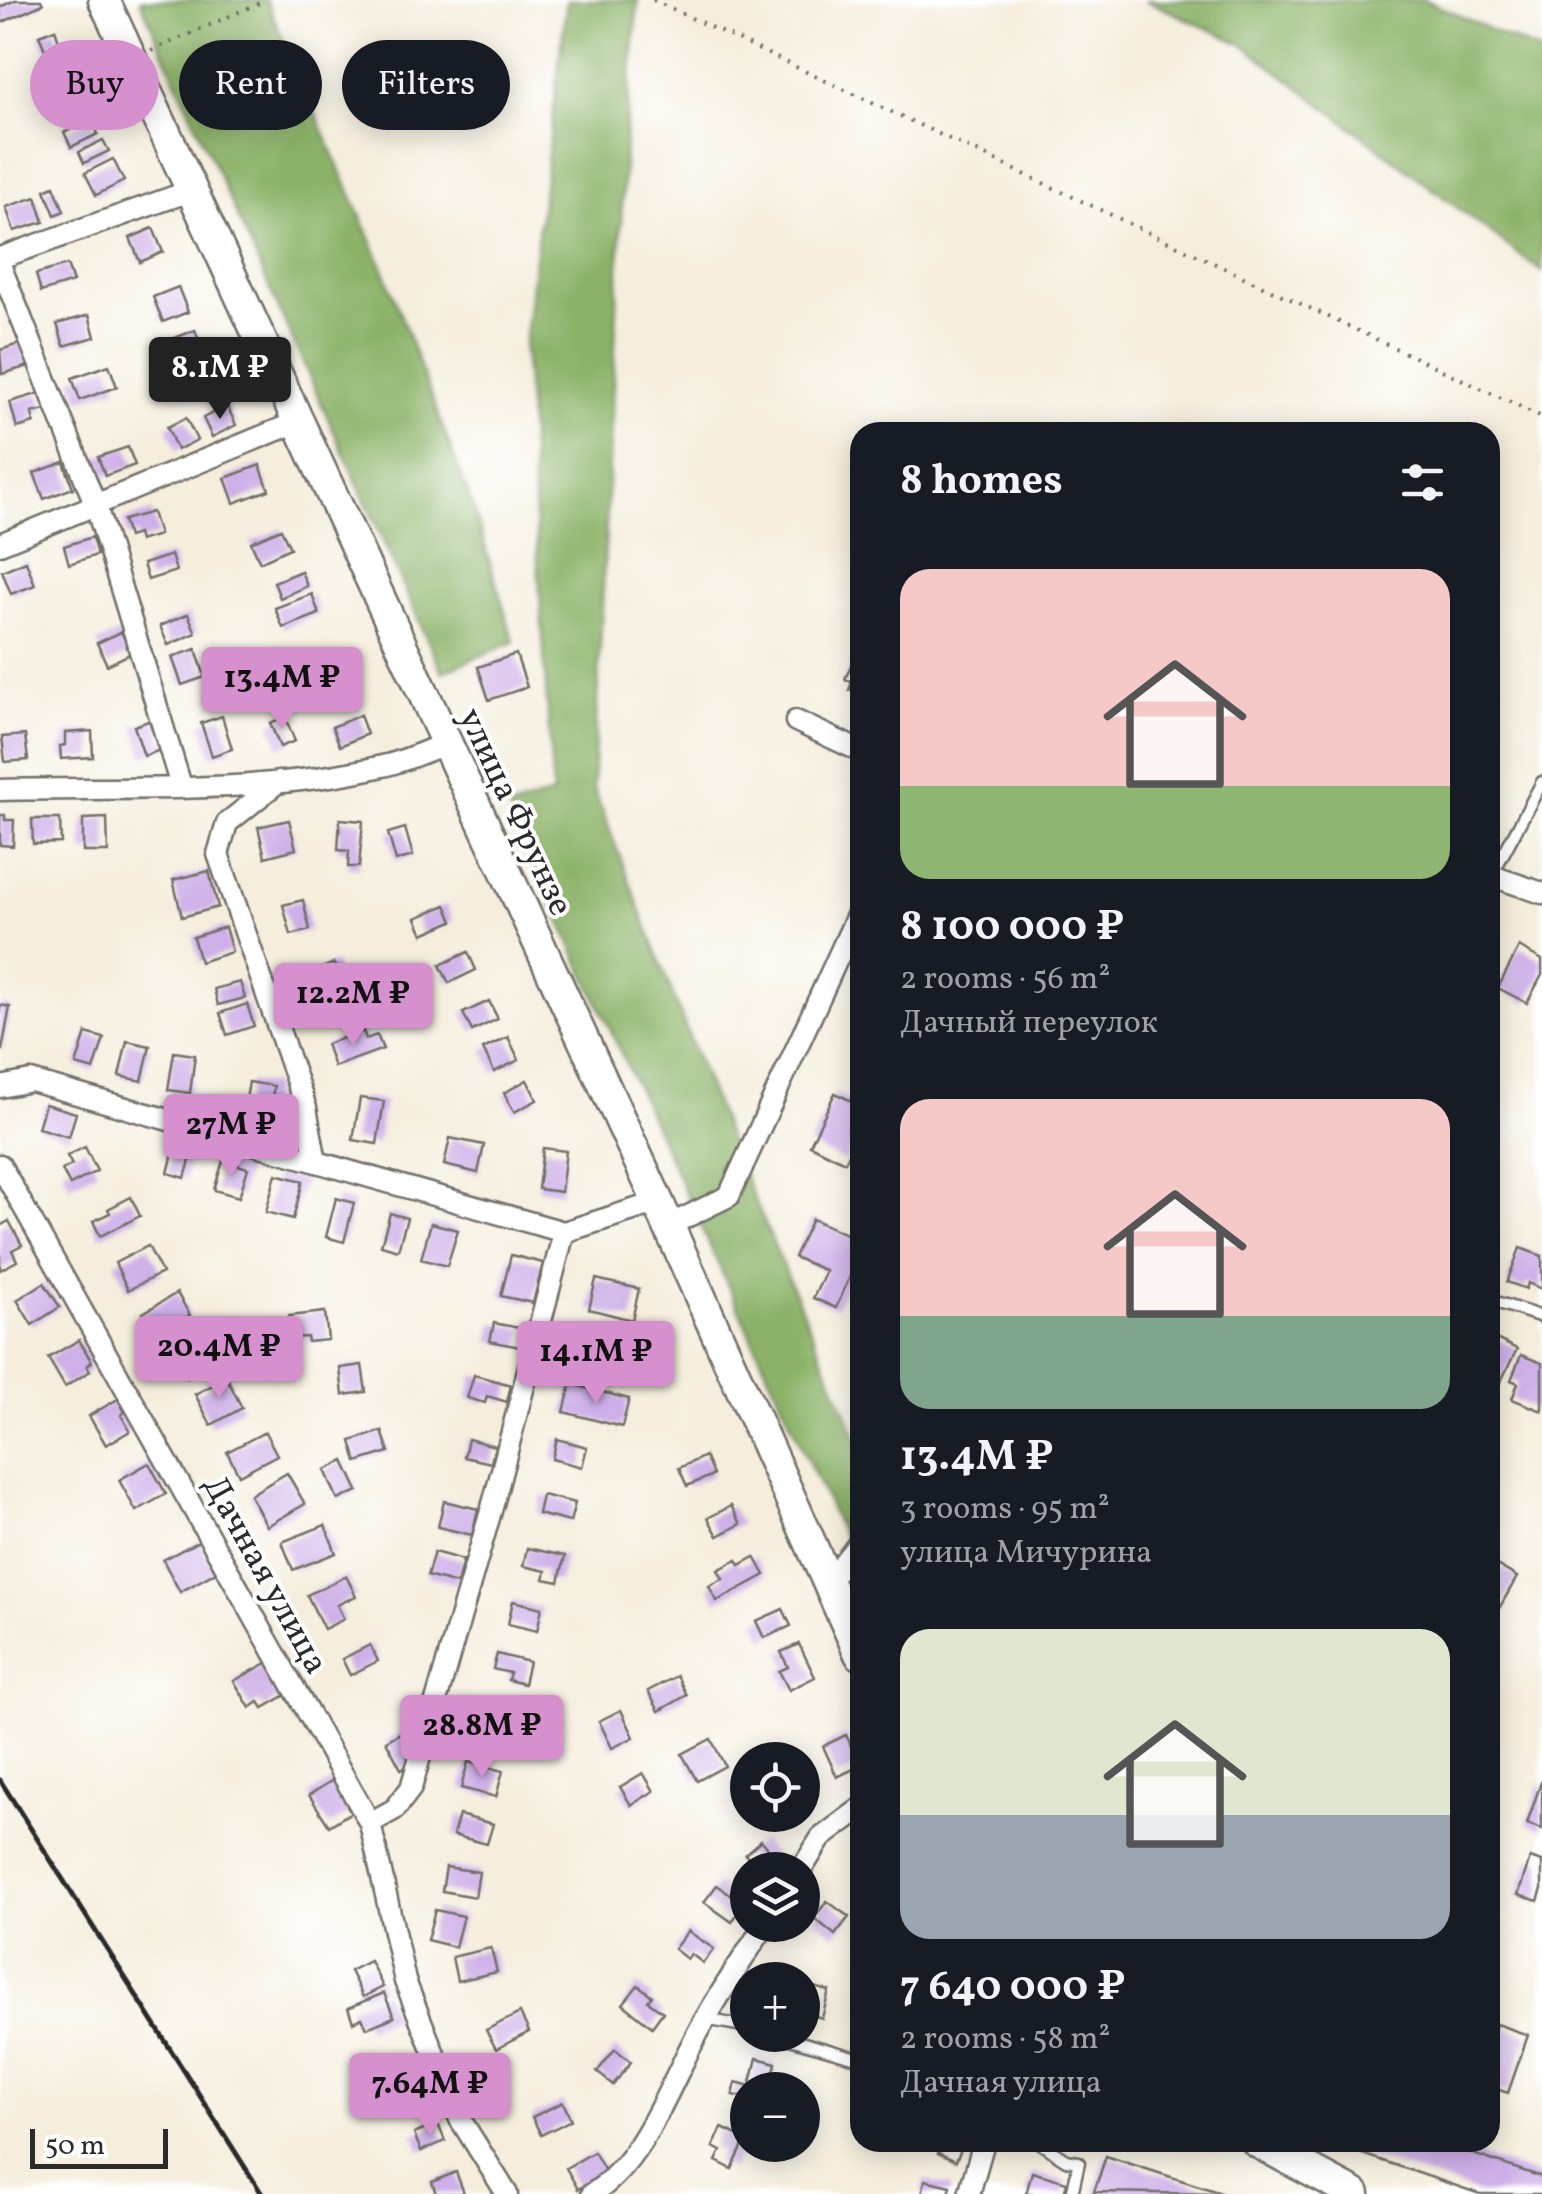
<!DOCTYPE html>
<meta charset="utf-8">
<style>
:root{--surface:#171b24;--page:#20242c;--text:#f1f3f6;--muted:#9ea1a6;--accent:#d690ce}
body{margin:0;font-family:Vollkorn,serif;background:var(--page);color:var(--text);height:100vh;display:flex;flex-direction:column;font-size:38px;white-space:nowrap}
*{box-sizing:border-box;margin:0}
p{font-size:32px;color:var(--muted)}
.icon{flex:none;width:55px;height:55px;fill:none;stroke:currentColor;stroke-width:2;stroke-linecap:round;stroke-linejoin:round}
.map{position:relative;flex:1;overflow:hidden}
.details{position:absolute;left:850px;top:422px;width:650px;height:1730px;display:flex;flex-direction:column;background:var(--surface);border-radius:30px;box-shadow:0 5px 25px #0003}
.details>*{flex:none}
.hud{position:absolute;left:30px;top:40px;width:670px;height:90px;display:flex;gap:20px}
.controls{position:absolute;left:730px;top:1742px;display:grid;gap:20px}
.controls a{display:grid;place-items:center;width:90px;height:90px;border-radius:50%;background:var(--surface);box-shadow:0 5px 25px #0003;font-size:50px}
.scale{position:absolute;left:30px;bottom:25px;width:138px;box-sizing:border-box;padding-left:10px;border:5px solid #2b2b2b;border-top:0;font-size:28px;line-height:35px;white-space:nowrap;color:#2b2b2b;-webkit-text-stroke:8px #fff;paint-order:stroke}
.price{position:absolute;translate:-50% -85px;padding:0 22px;border-radius:10px;background:var(--accent);color:#111;font-size:32px;line-height:65px;filter:drop-shadow(0 2px 5px #0008)}
.price::after{content:'';position:absolute;left:50%;top:60px;width:30px;height:22px;margin-left:-15px;background:inherit;clip-path:polygon(0 0,100% 0,50% 100%)}
.price.active{background:#222;color:#fff}
ul{padding:0;list-style:none}
li{display:grid;align-content:center;gap:20px;height:530px;padding:0 50px}
li span{display:grid;place-items:center;height:310px;border-radius:30px;color:#555}
li>.icon{margin-inline-start:auto}
span .icon{width:180px;height:180px;fill:#fffc;stroke-width:1}
li b{font-size:42px}
h2{display:flex;justify-content:space-between;align-items:center;height:120px;padding:0 50px;font-size:42px}
.pill{padding:0 35px;border-radius:45px;background:var(--surface);box-shadow:0 5px 25px #0003;font-size:35px;line-height:90px}
.pill.active{background:var(--accent);color:#111}
.map>svg:first-child{display:block}
.forest{fill:#8bb268;stroke:#5b6e4a;stroke-width:2.5}
.building{fill:#ceafe8}
.lines{fill:none;stroke-linecap:round;stroke-linejoin:round}
.lane-casing{stroke:#726f69;stroke-width:15}
.street-casing{stroke:#726f69;stroke-width:25}
.secondary-casing{stroke:#726f69;stroke-width:35}
.path{stroke:#726f69;stroke-width:4;stroke-dasharray:2.5 8;stroke-linecap:butt}
.lane{stroke:#fff;stroke-width:10}
.street{stroke:#fff;stroke-width:20}
.secondary{stroke:#fff;stroke-width:30}
.rail{stroke:#2b2b2b;stroke-width:5}
.labels{text-anchor:middle;stroke-width:8;stroke-linejoin:round;paint-order:stroke}
.street-label{font-size:35px;fill:#2b2b2b;stroke:#fff}
</style>
<div class="map">
<svg width="1542" height="2194" viewBox="0 0 1542 2194">
<rect width="100%" height="100%" fill="#fff"/>
<filter id="ink" filterUnits="userSpaceOnUse"><feTurbulence type="fractalNoise" baseFrequency=".01" numOctaves="2"/><feDisplacementMap in="SourceGraphic" scale="20" xChannelSelector="R" yChannelSelector="G"/><feConvolveMatrix kernelMatrix="1 2 1 2 8 2 1 2 1" color-interpolation-filters="sRGB"/></filter>
<filter id="wash" filterUnits="userSpaceOnUse"><feTurbulence type="fractalNoise" baseFrequency=".0048" numOctaves="4" result="noise"/><feDisplacementMap in="SourceGraphic" scale="40" xChannelSelector="R" yChannelSelector="G"/><feGaussianBlur stdDeviation="2.25" result="paint"/><feColorMatrix in="noise" values="0 0 0 0 0 0 0 0 0 0 0 0 0 0 0 0 0 1.4 0 .05"/><feComposite in="paint" operator="in"/></filter>
<g filter="url(#wash)">
<rect width="100%" height="100%" fill="#f5eedd"/>
<g class="forest">
<polygon points="140,0 266,0 381,263 474,510 514,642 442,672"/>
<polygon points="567,0 638,0 626,126 593,787 728,1138 860,1445 860,1573 509,809 553,794 524,346"/>
<polygon points="1145,0 1425,0 1542,53 1542,272 1242,44"/>
</g>
<g id="blocks">
<g class="building">
<polygon points="15,0 41,0 43,4 1,23 0,7"/>
<polygon points="55,29 60,44 45,50 39,35"/>
<polygon points="76,75 82,92 55,103 48,86"/>
<polygon points="92,119 98,134 71,147 64,132"/>
<polygon points="103,140 109,151 84,163 79,152"/>
<polygon points="113,159 124,181 96,195 85,173"/>
<polygon points="54,186 64,211 55,215 45,190"/>
<polygon points="36,197 44,222 14,231 6,207"/>
<polygon points="153,228 163,252 140,262 130,238"/>
<polygon points="67,265 73,282 41,292 36,274"/>
<polygon points="178,287 188,312 163,322 153,297"/>
<polygon points="89,315 95,337 64,346 57,324"/>
<polygon points="195,330 204,352 176,363 167,341"/>
<polygon points="22,343 29,366 2,374 0,350"/>
<polygon points="109,365 117,387 80,400 72,378"/>
<polygon points="40,393 45,410 32,413 34,423 17,428 10,402"/>
<polygon points="227,406 236,425 212,437 203,418"/>
<polygon points="186,418 197,440 177,450 167,427"/>
<polygon points="128,447 135,465 105,476 98,457"/>
<polygon points="64,462 73,488 44,499 34,473"/>
<polygon points="260,465 269,490 234,503 225,478"/>
<polygon points="152,512 159,535 139,541 137,534 128,537 123,520"/>
<polygon points="281,529 290,548 260,562 251,542"/>
<polygon points="92,537 97,555 69,564 64,546"/>
<polygon points="171,555 176,571 148,580 143,564"/>
<polygon points="26,561 35,585 11,594 2,571"/>
<polygon points="301,571 307,586 280,598 274,582"/>
<polygon points="312,594 319,614 283,628 275,608"/>
<polygon points="188,614 196,633 168,645 160,626"/>
<polygon points="121,632 132,653 107,665 97,643"/>
<polygon points="196,649 205,677 182,685 172,657"/>
<polygon points="516,654 527,687 489,700 478,667"/>
<polygon points="337,657 345,677 316,688 308,668"/>
<polygon points="854,659 860,662 860,695 849,690 852,682 845,679"/>
<polygon points="360,715 367,734 340,746 332,727"/>
<polygon points="222,716 232,749 212,756 201,723"/>
<polygon points="285,717 295,741 280,747 270,723"/>
<polygon points="157,718 166,748 144,756 134,726"/>
<polygon points="92,731 93,757 61,759 60,746 65,745 65,733"/>
<polygon points="25,735 28,760 5,762 2,737"/>
<polygon points="0,815 5,815 5,820 14,820 13,846 0,845"/>
<polygon points="107,818 108,852 83,852 83,819"/>
<polygon points="32,819 60,819 61,843 33,844"/>
<polygon points="340,819 363,821 359,867 348,867 349,851 338,850"/>
<polygon points="289,820 296,849 265,857 258,827"/>
<polygon points="405,828 413,856 396,861 388,833"/>
<polygon points="209,871 218,907 182,917 173,880"/>
<polygon points="303,900 310,930 291,935 283,905"/>
<polygon points="446,905 453,921 423,934 416,918"/>
<polygon points="225,927 232,952 200,962 193,937"/>
<polygon points="1519,947 1542,960 1542,975 1527,1003 1498,988"/>
<polygon points="468,952 476,970 449,983 440,965"/>
<polygon points="334,963 345,989 315,1002 304,976"/>
<polygon points="240,982 245,998 218,1005 214,989"/>
<polygon points="489,1001 498,1019 472,1031 463,1013"/>
<polygon points="247,1004 254,1026 227,1035 220,1013"/>
<polygon points="0,1005 10,1007 2,1050 0,1050"/>
<polygon points="363,1031 366,1039 377,1035 383,1049 334,1067 326,1044"/>
<polygon points="86,1033 104,1038 94,1070 76,1065"/>
<polygon points="508,1037 519,1060 494,1072 483,1049"/>
<polygon points="127,1041 150,1046 142,1081 119,1076"/>
<polygon points="174,1052 195,1055 190,1093 168,1090"/>
<polygon points="527,1080 537,1100 514,1112 504,1093"/>
<polygon points="249,1082 274,1086 269,1115 244,1111"/>
<polygon points="835,1093 860,1105 860,1131 845,1162 810,1145"/>
<polygon points="360,1098 384,1101 377,1144 353,1140"/>
<polygon points="45,1104 76,1113 69,1137 38,1128"/>
<polygon points="450,1138 484,1145 478,1173 444,1165"/>
<polygon points="175,1146 193,1150 185,1178 168,1173"/>
<polygon points="85,1147 97,1171 70,1185 62,1170 72,1165 67,1156"/>
<polygon points="543,1148 566,1151 561,1192 538,1189"/>
<polygon points="223,1161 248,1168 239,1197 214,1190"/>
<polygon points="276,1174 303,1181 293,1219 266,1212"/>
<polygon points="131,1197 140,1216 100,1236 93,1221 110,1213 108,1209"/>
<polygon points="336,1198 354,1203 344,1242 326,1237"/>
<polygon points="390,1213 407,1218 398,1250 381,1245"/>
<polygon points="812,1219 860,1240 860,1254 836,1308 813,1298 826,1271 794,1257"/>
<polygon points="9,1221 22,1245 12,1250 17,1261 0,1270 0,1226"/>
<polygon points="431,1223 458,1230 447,1266 421,1259"/>
<polygon points="148,1246 162,1273 128,1290 115,1263"/>
<polygon points="1520,1248 1542,1256 1542,1289 1528,1283 1526,1289 1507,1282"/>
<polygon points="511,1255 543,1263 533,1303 501,1296"/>
<polygon points="596,1279 639,1289 632,1320 589,1309"/>
<polygon points="44,1283 60,1307 32,1325 17,1300"/>
<polygon points="177,1293 190,1315 155,1334 143,1313"/>
<polygon points="325,1312 328,1340 308,1342 307,1337 292,1338 289,1316"/>
<polygon points="494,1323 524,1329 520,1347 490,1341"/>
<polygon points="582,1334 612,1341 608,1359 577,1352"/>
<polygon points="1490,1336 1517,1349 1500,1383 1490,1378"/>
<polygon points="79,1340 92,1362 87,1365 90,1371 65,1387 48,1358"/>
<polygon points="204,1347 213,1365 187,1378 178,1360"/>
<polygon points="1521,1355 1542,1363 1542,1411 1512,1399 1518,1383 1511,1380"/>
<polygon points="362,1365 366,1392 343,1395 340,1368"/>
<polygon points="474,1375 511,1385 507,1402 487,1396 485,1403 467,1398"/>
<polygon points="227,1378 242,1408 211,1425 195,1394"/>
<polygon points="571,1384 629,1399 622,1427 564,1412"/>
<polygon points="118,1399 125,1412 121,1415 130,1431 106,1445 89,1416"/>
<polygon points="382,1431 389,1452 357,1462 351,1441"/>
<polygon points="265,1432 277,1455 239,1475 227,1452"/>
<polygon points="468,1439 495,1446 491,1463 464,1457"/>
<polygon points="557,1439 587,1447 582,1467 552,1459"/>
<polygon points="705,1456 713,1475 687,1486 679,1468"/>
<polygon points="344,1461 358,1491 338,1500 325,1470"/>
<polygon points="149,1463 166,1494 136,1511 119,1480"/>
<polygon points="287,1473 305,1504 267,1526 250,1495"/>
<polygon points="542,1495 575,1503 570,1522 538,1514"/>
<polygon points="444,1501 478,1509 472,1535 438,1527"/>
<polygon points="731,1506 741,1524 718,1536 708,1518"/>
<polygon points="325,1525 336,1553 293,1570 282,1542"/>
<polygon points="199,1541 216,1572 180,1592 163,1560"/>
<polygon points="527,1548 565,1556 559,1582 544,1579 546,1571 523,1566"/>
<polygon points="434,1552 463,1560 457,1584 427,1576"/>
<polygon points="755,1557 765,1575 717,1601 709,1586 723,1579 718,1570 737,1560 740,1565"/>
<polygon points="1490,1561 1517,1577 1497,1612 1490,1608"/>
<polygon points="346,1576 356,1596 337,1605 344,1619 324,1629 307,1595"/>
<polygon points="513,1601 542,1608 537,1631 508,1624"/>
<polygon points="783,1609 791,1626 764,1638 756,1621"/>
<polygon points="799,1644 815,1677 789,1690 779,1671 788,1667 781,1652"/>
<polygon points="370,1645 378,1661 350,1675 342,1659"/>
<polygon points="497,1654 529,1662 524,1684 508,1680 510,1673 493,1669"/>
<polygon points="267,1663 286,1695 263,1708 259,1702 250,1708 234,1681"/>
<polygon points="677,1676 687,1695 659,1711 648,1691"/>
<polygon points="484,1707 523,1717 517,1739 478,1728"/>
<polygon points="621,1710 634,1737 612,1748 599,1721"/>
<polygon points="404,1731 419,1760 401,1769 386,1741"/>
<polygon points="846,1735 860,1766 837,1777 823,1746"/>
<polygon points="711,1739 725,1766 697,1781 682,1754"/>
<polygon points="468,1762 503,1771 496,1797 461,1788"/>
<polygon points="643,1773 654,1791 631,1805 620,1787"/>
<polygon points="336,1778 356,1809 329,1826 309,1795"/>
<polygon points="1541,1782 1542,1782 1542,1829 1527,1824"/>
<polygon points="459,1815 493,1824 487,1844 453,1835"/>
<polygon points="761,1840 780,1862 772,1870 759,1870 745,1854"/>
<polygon points="1530,1858 1542,1862 1542,1889 1538,1901 1518,1895"/>
<polygon points="446,1867 479,1872 475,1897 442,1891"/>
<polygon points="717,1885 744,1904 732,1922 704,1902"/>
<polygon points="827,1901 849,1917 835,1935 814,1918"/>
<polygon points="435,1910 463,1916 455,1947 427,1940"/>
<polygon points="688,1931 714,1949 703,1963 691,1954 687,1959 674,1949"/>
<polygon points="491,1948 497,1972 457,1981 452,1957"/>
<polygon points="370,1961 383,1987 363,1997 350,1971"/>
<polygon points="802,1984 829,1991 822,2018 802,2012"/>
<polygon points="638,1985 652,1996 648,2001 663,2012 652,2027 623,2004"/>
<polygon points="384,1993 394,2017 367,2028 362,2018 353,2022 348,2008"/>
<polygon points="520,2013 529,2032 496,2049 486,2030"/>
<polygon points="1496,2024 1528,2035 1508,2093 1490,2087 1490,2042"/>
<polygon points="615,2049 631,2062 613,2085 597,2072"/>
<polygon points="757,2058 776,2063 770,2090 748,2090 748,2098 733,2095 736,2082 750,2086"/>
<polygon points="414,2065 425,2091 393,2105 382,2079"/>
<polygon points="563,2102 571,2120 541,2135 532,2117"/>
<polygon points="438,2124 445,2141 421,2151 414,2134"/>
<polygon points="722,2128 746,2139 732,2169 716,2161 721,2151 713,2147"/>
<polygon points="942,2142 964,2142 956,2161 938,2153"/>
<polygon points="1327,2142 1437,2142 1542,2177 1542,2194 1480,2194"/>
<polygon points="594,2152 606,2173 578,2189 566,2168"/>
<polygon points="1106,2156 1221,2193 1221,2194 1094,2192"/>
<polygon points="456,2172 464,2193 436,2194 432,2182"/>
<polygon points="1032,2172 1067,2182 1064,2194 1026,2194"/>
<polygon points="925,2180 951,2186 949,2194 922,2194"/>
</g>
</g>
</g>
<g filter="url(#ink)">
<use href="#blocks" fill-opacity="0" stroke="#726f69" stroke-width="2.5"/>
<g class="lines">
<g class="lane-casing">
<g id="lane">
<polyline points="1492,875 1542,782"/>
<polyline points="1490,1300 1542,1317"/>
<polyline points="1490,1623 1492,1617"/>
<polyline points="705,2019 748,2027"/>
<polyline points="776,2035 860,2059"/>
<polyline points="1038,2142 1066,2160 1079,2162 1072,2194"/>
</g>
</g>
<g class="street-casing">
<g id="street">
<polyline points="0,258 190,191"/>
<polyline points="0,265 96,506 181,786"/>
<polyline points="0,544 297,422"/>
<polyline points="796,721 860,751"/>
<polyline points="278,782 227,823 218,854 306,1108 316,1162"/>
<path d="M0 790C128 787 262 795 387 765 407 760 426 751 445 744"/>
<polyline points="1490,880 1492,876 1542,893"/>
<polyline points="0,1087 31,1081 564,1232"/>
<polyline points="0,1165 370,1823 405,1981 460,2119 507,2194"/>
<polyline points="668,1226 729,1196 860,909"/>
<polyline points="564,1232 658,1202"/>
<polyline points="826,1584 860,1542"/>
<polyline points="370,1823 395,1809 411,1788 495,1497 564,1232"/>
<polyline points="801,1870 821,1838 860,1809"/>
<path d="M592 2194C648 2159 673 2073 706 2018 724 1986 745 1956 765 1925"/>
<polyline points="969,2194 984,2142"/>
</g>
</g>
<g class="secondary-casing">
<g id="secondary">
<polyline points="104,0 658,1202 860,1654"/>
<polyline points="1257,2142 1354,2194"/>
</g>
</g>
<g class="path">
<polyline points="653,0 1542,417"/>
<polyline points="151,51 266,0"/>
</g>
<use href="#lane" class="lane"/>
<use href="#street" class="street"/>
<use href="#secondary" class="secondary"/>
<polyline class="rail" points="0,1780 262,2194"/>
</g>
</g>
<g class="labels">
<g class="street-label">
<text transform="translate(517 811) rotate(65)" y="12">улица Фрунзе</text>
<text transform="translate(267 1574) rotate(61)" y="12">Дачная улица</text>
</g>
</g>
</svg>
<div class="controls">
<a><svg class="icon" aria-label="locate" viewBox="0 0 24 24"><circle cx="12" cy="12" r="6"/><path d="M12 2v4M12 18v4M2 12h4M18 12h4"/></svg></a>
<a><svg class="icon" aria-label="layers" viewBox="0 0 24 24"><path d="M12 4l9 5-9 5-9-5zM3 14l9 5 9-5"/></svg></a>
<a>+</a>
<a>−</a>
</div>
<div class="scale">50 m</div>
<b class="price active" style="left:220px;top:422px">8.1M ₽</b>
<b class="price" style="left:282px;top:732px">13.4M ₽</b>
<b class="price" style="left:353px;top:1048px">12.2M ₽</b>
<b class="price" style="left:231px;top:1179px">27M ₽</b>
<b class="price" style="left:219px;top:1401px">20.4M ₽</b>
<b class="price" style="left:596px;top:1406px">14.1M ₽</b>
<b class="price" style="left:482px;top:1780px">28.8M ₽</b>
<b class="price" style="left:430px;top:2138px">7.64M ₽</b>
<div class="hud">
<a class="pill active">Buy</a>
<a class="pill">Rent</a>
<a class="pill">Filters</a>
</div>
<section class="details">
<h2>8 homes<svg class="icon" aria-label="filters" viewBox="0 0 24 24"><path d="M4 7h16M4 17h16"/><circle cx="9" cy="7" r="2"/><circle cx="15" cy="17" r="2"/></svg></h2>
<ul>
<li><span style="background:linear-gradient(#f6c9c9 70%,#8fb573 0)"><svg class="icon" aria-label="home" viewBox="0 0 24 24"><path d="M3 11l9-7 9 7M6 9v11h12V9"/></svg></span><div><b>8 100 000 ₽</b><p>2 rooms · 56 m²</p><p>Дачный переулок</p></div></li>
<li><span style="background:linear-gradient(#f6c9c9 70%,#7fa58c 0)"><svg class="icon" aria-label="home" viewBox="0 0 24 24"><path d="M3 11l9-7 9 7M6 9v11h12V9"/></svg></span><div><b>13.4M ₽</b><p>3 rooms · 95 m²</p><p>улица Мичурина</p></div></li>
<li><span style="background:linear-gradient(#dfe7d0 60%,#9aa5b1 0)"><svg class="icon" aria-label="home" viewBox="0 0 24 24"><path d="M3 11l9-7 9 7M6 9v11h12V9"/></svg></span><div><b>7 640 000 ₽</b><p>2 rooms · 58 m²</p><p>Дачная улица</p></div></li>
</ul>
</section>
</div>
